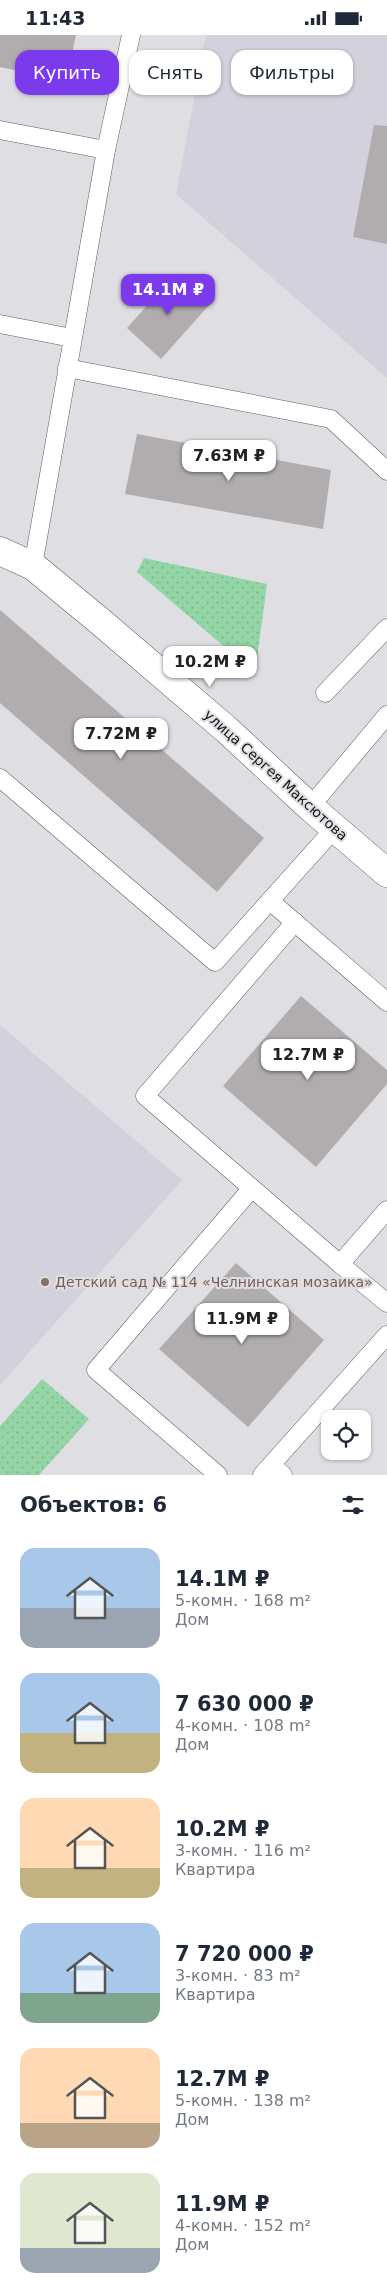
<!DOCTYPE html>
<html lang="ru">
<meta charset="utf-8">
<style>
:root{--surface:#fff;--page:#f6f6f7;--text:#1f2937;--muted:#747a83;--accent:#7c3aed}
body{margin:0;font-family:"DejaVu Sans",sans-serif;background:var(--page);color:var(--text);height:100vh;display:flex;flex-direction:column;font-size:19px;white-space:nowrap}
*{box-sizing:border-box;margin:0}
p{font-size:16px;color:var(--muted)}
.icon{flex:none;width:28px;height:28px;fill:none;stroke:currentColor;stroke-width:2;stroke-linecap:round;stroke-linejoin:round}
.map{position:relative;height:1440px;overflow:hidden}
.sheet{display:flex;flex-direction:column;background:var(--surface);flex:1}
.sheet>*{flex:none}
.hud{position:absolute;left:15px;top:15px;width:358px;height:45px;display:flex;gap:10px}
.tools{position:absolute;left:321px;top:1375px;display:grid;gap:10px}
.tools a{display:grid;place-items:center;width:50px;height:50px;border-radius:10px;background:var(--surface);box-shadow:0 1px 4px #0004;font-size:25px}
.price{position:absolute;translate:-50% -42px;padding:0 11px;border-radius:10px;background:#fff;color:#222;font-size:16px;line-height:32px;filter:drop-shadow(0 1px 2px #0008)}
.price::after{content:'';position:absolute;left:50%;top:30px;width:15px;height:11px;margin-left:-8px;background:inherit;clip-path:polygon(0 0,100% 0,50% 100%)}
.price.active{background:var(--accent);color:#fff}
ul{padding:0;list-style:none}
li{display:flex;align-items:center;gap:15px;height:125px;padding:0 20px}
li span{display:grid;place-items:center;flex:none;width:140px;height:100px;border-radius:15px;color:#555}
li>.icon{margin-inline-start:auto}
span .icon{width:60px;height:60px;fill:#fffc;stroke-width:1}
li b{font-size:21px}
h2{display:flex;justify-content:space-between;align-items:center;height:60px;padding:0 20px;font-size:21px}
.tag{padding:0 18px;border-radius:15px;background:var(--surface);box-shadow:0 1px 4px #0004;font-size:18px;line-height:45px}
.tag.active{background:var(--accent);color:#fff}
.status{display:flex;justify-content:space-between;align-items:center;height:35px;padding:0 25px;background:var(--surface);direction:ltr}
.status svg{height:14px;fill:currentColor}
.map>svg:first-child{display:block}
.built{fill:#d2d1dc}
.park{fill:url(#park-dots)}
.building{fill:#b1adaf}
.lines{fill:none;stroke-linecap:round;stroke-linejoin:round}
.service-casing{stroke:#5d5d60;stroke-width:19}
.minor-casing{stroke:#5d5d60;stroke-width:29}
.service{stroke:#fff;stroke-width:18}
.minor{stroke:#fff;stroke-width:28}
.education-dot{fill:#8d6e63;stroke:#dfdee2;stroke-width:2}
.labels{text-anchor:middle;stroke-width:4;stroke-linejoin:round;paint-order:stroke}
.street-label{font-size:14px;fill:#151415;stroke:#dfdee2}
.education-label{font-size:14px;fill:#785e54;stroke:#dfdee2;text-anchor:start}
</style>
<div class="status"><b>11:43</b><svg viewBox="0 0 49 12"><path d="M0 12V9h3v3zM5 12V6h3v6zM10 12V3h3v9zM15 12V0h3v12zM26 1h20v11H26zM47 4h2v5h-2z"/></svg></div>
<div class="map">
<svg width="387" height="1440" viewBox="0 0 387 1440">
<defs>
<pattern id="park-dots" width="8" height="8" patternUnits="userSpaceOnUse" patternTransform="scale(1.25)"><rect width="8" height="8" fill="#93d5a5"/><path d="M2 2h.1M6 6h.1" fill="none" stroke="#7eb68d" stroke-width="1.8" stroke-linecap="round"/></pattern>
</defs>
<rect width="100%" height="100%" fill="#dfdee2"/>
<g class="built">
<polygon points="206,0 387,0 387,343 176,159"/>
<polygon points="0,990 182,1145 0,1350"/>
</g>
<g class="park">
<polygon points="144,523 267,549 255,638 137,537"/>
<polygon points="42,1344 89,1384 39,1440 0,1440 0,1391"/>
</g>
<g class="building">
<polygon points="0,0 76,0 66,46 0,32"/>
<polygon points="374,90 387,91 387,209 353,202"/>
<polygon points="176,238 210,269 161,324 127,293"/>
<polygon points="137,399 331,435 323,494 125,459"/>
<polygon points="0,575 264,803 217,857 0,668"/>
<polygon points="301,961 387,1035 387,1049 316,1132 223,1051"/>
<polygon points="236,1228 324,1305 248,1392 159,1314"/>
</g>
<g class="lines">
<g class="service-casing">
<g id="service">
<polyline points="0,95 106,115"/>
<polyline points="0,289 72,303"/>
<polyline points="67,333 331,384 387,436"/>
<polyline points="33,531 106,115 131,0"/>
<polyline points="325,658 387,593"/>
<polyline points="0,743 215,927 335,793"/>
<polyline points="310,772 387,680"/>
<polyline points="270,866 387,967"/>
<polyline points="295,887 145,1061 340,1229"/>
<polyline points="387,1175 340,1229 387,1268"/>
<polyline points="271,1430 283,1440"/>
<polyline points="218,1440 96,1335 252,1153"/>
<polyline points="262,1440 387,1300"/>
</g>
</g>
<g class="minor-casing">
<polyline id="minor" points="0,516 33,531 102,588 227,695 310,772 387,838"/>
</g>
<use href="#service" class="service"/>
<use href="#minor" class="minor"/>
</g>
<circle class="education-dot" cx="45" cy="1247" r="5"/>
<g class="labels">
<g class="street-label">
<text transform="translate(276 740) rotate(42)" y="5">улица Сергея Максютова</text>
</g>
<g class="education-label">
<text x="55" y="1252">Детский сад № 114 «Челнинская мозаика»</text>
</g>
</g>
</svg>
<div class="tools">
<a><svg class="icon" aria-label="locate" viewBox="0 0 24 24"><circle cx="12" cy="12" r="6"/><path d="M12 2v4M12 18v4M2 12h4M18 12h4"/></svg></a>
</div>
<b class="price active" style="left:168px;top:281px">14.1M ₽</b>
<b class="price" style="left:229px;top:447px">7.63M ₽</b>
<b class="price" style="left:210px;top:653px">10.2M ₽</b>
<b class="price" style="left:121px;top:725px">7.72M ₽</b>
<b class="price" style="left:308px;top:1046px">12.7M ₽</b>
<b class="price" style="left:242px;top:1310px">11.9M ₽</b>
<div class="hud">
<a class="tag active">Купить</a>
<a class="tag">Снять</a>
<a class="tag">Фильтры</a>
</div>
</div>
<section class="sheet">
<h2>Объектов: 6<svg class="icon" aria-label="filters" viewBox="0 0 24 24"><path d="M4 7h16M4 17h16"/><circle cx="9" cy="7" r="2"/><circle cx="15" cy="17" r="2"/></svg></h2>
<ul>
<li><span style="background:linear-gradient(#a9c7e8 60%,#9aa5b1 0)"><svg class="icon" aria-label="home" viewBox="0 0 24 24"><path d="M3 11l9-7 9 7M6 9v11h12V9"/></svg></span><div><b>14.1M ₽</b><p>5-комн. · 168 m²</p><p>Дом</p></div></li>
<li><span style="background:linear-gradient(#a9c7e8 60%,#c2b280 0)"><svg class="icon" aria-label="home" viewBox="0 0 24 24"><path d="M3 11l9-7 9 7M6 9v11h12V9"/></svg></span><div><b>7 630 000 ₽</b><p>4-комн. · 108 m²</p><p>Дом</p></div></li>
<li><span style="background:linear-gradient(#ffd9b3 70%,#c2b280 0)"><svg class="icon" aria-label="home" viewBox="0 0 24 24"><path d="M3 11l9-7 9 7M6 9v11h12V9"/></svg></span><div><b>10.2M ₽</b><p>3-комн. · 116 m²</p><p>Квартира</p></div></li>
<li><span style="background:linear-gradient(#a9c7e8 70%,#7fa58c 0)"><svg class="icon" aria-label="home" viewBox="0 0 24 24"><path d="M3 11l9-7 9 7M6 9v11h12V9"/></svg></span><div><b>7 720 000 ₽</b><p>3-комн. · 83 m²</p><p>Квартира</p></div></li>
<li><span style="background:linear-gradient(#ffd9b3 75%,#b9a48a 0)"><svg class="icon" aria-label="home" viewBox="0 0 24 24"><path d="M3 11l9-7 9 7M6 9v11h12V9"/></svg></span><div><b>12.7M ₽</b><p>5-комн. · 138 m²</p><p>Дом</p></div></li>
<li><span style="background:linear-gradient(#dfe7d0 75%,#9aa5b1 0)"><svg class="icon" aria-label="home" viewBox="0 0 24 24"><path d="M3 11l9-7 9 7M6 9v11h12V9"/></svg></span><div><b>11.9M ₽</b><p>4-комн. · 152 m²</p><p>Дом</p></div></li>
</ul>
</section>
